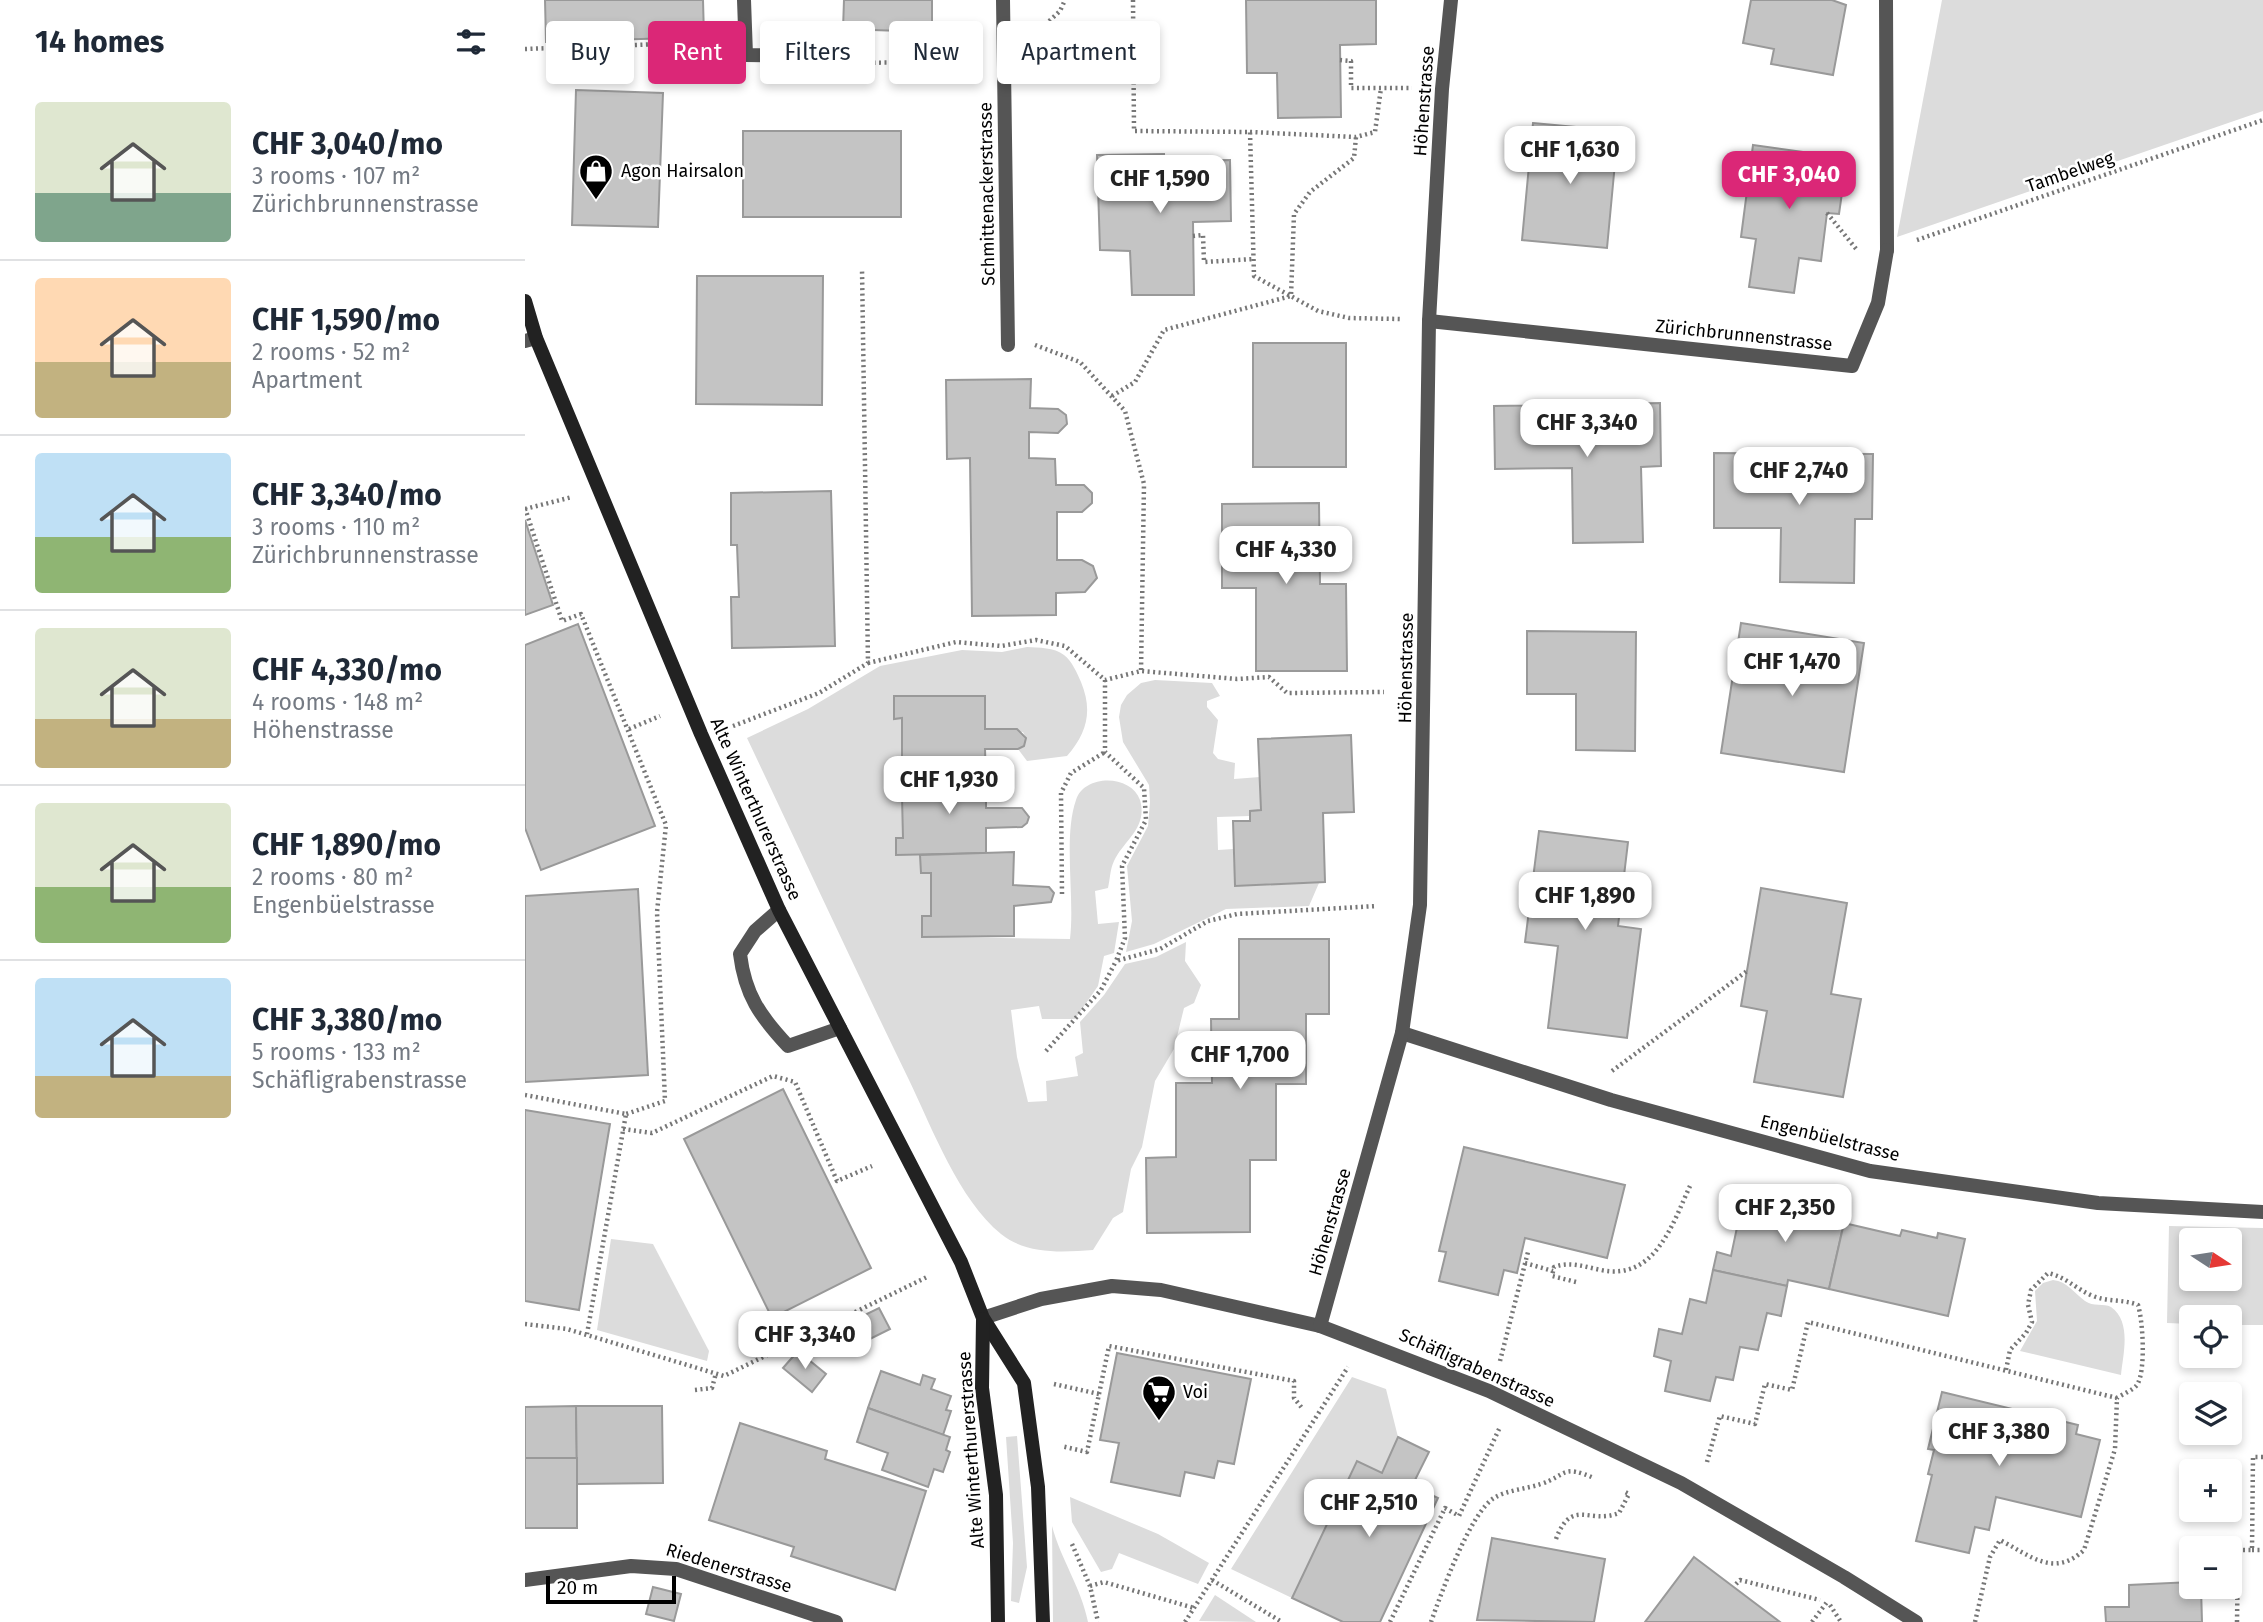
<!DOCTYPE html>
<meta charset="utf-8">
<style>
:root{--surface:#fff;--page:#f6f6f7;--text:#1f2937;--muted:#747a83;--line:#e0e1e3;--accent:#db2777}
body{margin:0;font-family:"Fira Sans",sans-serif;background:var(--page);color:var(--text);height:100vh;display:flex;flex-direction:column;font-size:26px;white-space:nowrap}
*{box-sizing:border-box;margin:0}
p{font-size:23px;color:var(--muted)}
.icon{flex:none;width:38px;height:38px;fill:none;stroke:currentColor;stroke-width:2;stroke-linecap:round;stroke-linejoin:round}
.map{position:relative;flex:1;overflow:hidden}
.panel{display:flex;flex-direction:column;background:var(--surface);width:525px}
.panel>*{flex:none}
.banner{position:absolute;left:21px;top:21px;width:665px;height:63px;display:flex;gap:14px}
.needle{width:46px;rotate:102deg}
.fabs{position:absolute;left:1654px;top:1228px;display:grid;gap:14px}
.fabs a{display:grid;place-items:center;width:63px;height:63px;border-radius:7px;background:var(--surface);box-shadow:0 4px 10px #0003;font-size:35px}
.scale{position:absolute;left:21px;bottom:18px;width:130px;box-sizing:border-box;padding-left:7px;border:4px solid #000;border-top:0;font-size:19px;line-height:24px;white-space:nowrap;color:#000;-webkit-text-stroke:5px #fff;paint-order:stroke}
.price{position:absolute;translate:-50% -60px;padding:0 16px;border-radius:14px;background:#fff;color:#222;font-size:23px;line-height:46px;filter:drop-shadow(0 2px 4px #0008)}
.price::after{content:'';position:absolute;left:50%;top:42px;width:21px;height:16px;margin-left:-10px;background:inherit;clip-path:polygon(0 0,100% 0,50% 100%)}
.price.current{background:var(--accent);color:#fff}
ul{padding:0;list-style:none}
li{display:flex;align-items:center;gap:21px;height:175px;padding:0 35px}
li+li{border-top:2px solid var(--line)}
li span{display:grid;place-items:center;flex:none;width:196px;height:140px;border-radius:7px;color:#555}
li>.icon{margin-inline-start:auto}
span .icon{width:84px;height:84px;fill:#fffc;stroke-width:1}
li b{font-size:30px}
h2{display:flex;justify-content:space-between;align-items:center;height:84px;padding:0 35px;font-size:30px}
.pill{padding:0 24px;border-radius:7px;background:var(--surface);box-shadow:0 4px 10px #0003;font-size:24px;line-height:63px}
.pill.current{background:var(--accent);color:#fff}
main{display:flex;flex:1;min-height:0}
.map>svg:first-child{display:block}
.green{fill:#dcdcdc;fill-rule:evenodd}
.building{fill:#c4c4c4;stroke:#999;stroke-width:2}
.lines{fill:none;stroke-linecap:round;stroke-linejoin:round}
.path{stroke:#777;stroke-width:4.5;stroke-dasharray:2 3.5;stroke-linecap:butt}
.lane{stroke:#555;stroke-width:14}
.street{stroke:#555;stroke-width:14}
.secondary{stroke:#222;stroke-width:14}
.labels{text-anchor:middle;stroke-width:5;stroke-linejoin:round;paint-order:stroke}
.street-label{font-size:18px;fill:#000;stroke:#fff}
.poi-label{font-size:18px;fill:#000;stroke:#fff;text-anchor:start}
</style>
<main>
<section class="panel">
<h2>14 homes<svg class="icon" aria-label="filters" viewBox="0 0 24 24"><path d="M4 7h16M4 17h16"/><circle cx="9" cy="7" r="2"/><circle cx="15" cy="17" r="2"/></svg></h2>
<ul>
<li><span style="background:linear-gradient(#dfe7d0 65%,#7fa58c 0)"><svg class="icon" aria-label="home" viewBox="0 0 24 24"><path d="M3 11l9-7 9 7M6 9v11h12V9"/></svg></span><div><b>CHF 3,040/mo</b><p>3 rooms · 107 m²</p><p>Zürichbrunnenstrasse</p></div></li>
<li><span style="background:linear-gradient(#ffd9b3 60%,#c2b280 0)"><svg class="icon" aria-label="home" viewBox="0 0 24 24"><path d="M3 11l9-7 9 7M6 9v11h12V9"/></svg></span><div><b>CHF 1,590/mo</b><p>2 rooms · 52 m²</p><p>Apartment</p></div></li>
<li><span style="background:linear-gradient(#bfe0f5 60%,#8fb573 0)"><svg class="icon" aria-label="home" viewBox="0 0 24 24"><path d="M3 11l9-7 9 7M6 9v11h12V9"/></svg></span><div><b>CHF 3,340/mo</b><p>3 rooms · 110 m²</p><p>Zürichbrunnenstrasse</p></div></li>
<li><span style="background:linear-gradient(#dfe7d0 65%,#c2b280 0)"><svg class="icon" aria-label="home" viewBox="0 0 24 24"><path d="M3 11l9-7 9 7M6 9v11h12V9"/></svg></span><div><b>CHF 4,330/mo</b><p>4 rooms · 148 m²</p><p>Höhenstrasse</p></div></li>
<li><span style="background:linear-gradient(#dfe7d0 60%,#8fb573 0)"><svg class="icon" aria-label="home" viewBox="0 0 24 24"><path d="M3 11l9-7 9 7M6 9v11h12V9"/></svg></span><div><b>CHF 1,890/mo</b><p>2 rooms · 80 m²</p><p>Engenbüelstrasse</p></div></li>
<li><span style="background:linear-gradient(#bfe0f5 70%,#c2b280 0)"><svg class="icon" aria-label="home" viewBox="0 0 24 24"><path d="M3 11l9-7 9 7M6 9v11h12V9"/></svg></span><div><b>CHF 3,380/mo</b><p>5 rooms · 133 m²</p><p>Schäfligrabenstrasse</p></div></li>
</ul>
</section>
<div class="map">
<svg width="1738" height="1622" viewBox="0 0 1738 1622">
<rect width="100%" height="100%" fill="#fff"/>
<g class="green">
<polygon points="1417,0 1738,0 1738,111 1372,237"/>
<path d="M502 647C514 648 529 647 539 655 547 661 552 673 556 682 568 711 562 733 542 756L502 761 493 749 499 746 501 738 498 732 460 729V696H369L370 718H377V760L369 761 370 796 377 797 378 838H371V855H395L396 873H406V916H397L398 937 545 939C550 898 538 837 551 800 559 774 606 774 615 800 623 828 599 840 589 861 585 869 585 880 583 888L570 891 573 924 594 922 589 953 579 956 573 986 550 1019H517L514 1006 486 1010 492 1057 503 1102 522 1101 521 1081 553 1076 550 1057 558 1053 555 1022 579 995 600 964 631 957 661 942 660 961 676 985 669 1003 659 1008 649 1049 630 1081 617 1147 606 1169 598 1212 588 1218 568 1250C538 1252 502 1255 476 1234 434 1200 407 1128 384 1080 329 967 276 852 222 738L283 709 355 666 437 650 477 652Z"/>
<polygon points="630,680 687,683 695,696 682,701 682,707 693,720 688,753 693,759 710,763 709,779 735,777 736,810 725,811 725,816 692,817 693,850 708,849 710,886 794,883 784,906 701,909 629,944 601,952 607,921 602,866 623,826 625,802 624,785 598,742 594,717 596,705 602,695 616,683"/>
<path d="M1644 1226 1738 1228V1325H1705L1704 1318H1666V1324L1642 1323ZM1666 1241H1704V1279H1666Z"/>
<polygon points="86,1239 128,1244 184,1351 182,1361 72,1330"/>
<path d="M1528 1280C1543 1282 1548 1292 1560 1301 1568 1307 1579 1303 1586 1307 1607 1322 1598 1354 1596 1375L1495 1351 1512 1321 1510 1291 1518 1283Z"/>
<polygon points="827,1377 861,1389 873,1437 857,1473 832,1461 767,1598 706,1569"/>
<polygon points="492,1436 502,1567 494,1603 486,1601 488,1543 481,1437"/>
<polygon points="545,1497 633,1534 684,1563 673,1584 594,1553 587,1569 576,1572 547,1522"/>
<path d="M527 1526C536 1560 556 1587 563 1622H528Z"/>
<polygon points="690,1595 731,1622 674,1621"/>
</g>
<g class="building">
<polygon points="20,0 178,0 179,37 21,42"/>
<polygon points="319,0 407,0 407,32 318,29"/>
<polygon points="721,0 851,0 851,44 815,45 816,117 753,118 752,73 722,73"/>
<polygon points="1226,0 1307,0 1321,5 1308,75 1246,64 1249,49 1218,43"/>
<polygon points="51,90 138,93 133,227 47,225"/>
<polygon points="1008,123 1093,131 1082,248 997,240"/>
<rect x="218" y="131" width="158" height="86"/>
<polygon points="1228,145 1322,158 1314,214 1302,213 1296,261 1274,258 1269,293 1224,287 1231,239 1216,237"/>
<polygon points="639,154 639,161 705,160 706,221 668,222 669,295 607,295 605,251 575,250 572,155"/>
<polygon points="172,276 298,276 297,405 171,404"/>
<rect x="728" y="343" width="93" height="124"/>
<polygon points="506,379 505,408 533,409 541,415 542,424 533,433 504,432 504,458 530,459 531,485 559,485 567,493 567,503 557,512 532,512 532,560 557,560 568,566 572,578 560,592 531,593 531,615 447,616 445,458 422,459 421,380"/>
<polygon points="1135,403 1136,466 1116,467 1118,542 1048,543 1047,468 970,469 969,406"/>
<polygon points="1189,453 1348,454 1347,519 1330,519 1329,583 1255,582 1256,528 1189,528"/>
<polygon points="306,491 310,646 207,648 206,597 214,597 212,545 206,545 206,493"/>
<polygon points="794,503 795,584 821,584 822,671 731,671 731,588 697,588 697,504"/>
<polygon points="0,520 28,605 0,615"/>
<polygon points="1216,623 1339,643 1319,772 1196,753"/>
<polygon points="53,624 130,826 16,870 0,828 0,645"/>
<polygon points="1002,631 1111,632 1110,751 1051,750 1051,694 1002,694"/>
<polygon points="369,696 460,696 460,729 492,729 501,738 499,746 493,749 460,749 461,778 369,780 369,760 377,760 377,718 369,719"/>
<polygon points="826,735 829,812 798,813 800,882 710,886 708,821 725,821 725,811 736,810 733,739"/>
<polygon points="461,778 461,808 497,808 504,817 502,823 497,827 461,828 461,853 371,855 371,838 378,838 377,797 370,797 369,780"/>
<polygon points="1014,831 1103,842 1093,926 1116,929 1102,1038 1023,1028 1033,946 1000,942"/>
<polygon points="489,852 488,885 524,887 529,893 526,902 489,906 489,936 397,937 397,916 406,916 406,873 396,873 395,855"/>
<polygon points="1236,888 1322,903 1306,994 1336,999 1318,1097 1229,1082 1242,1011 1216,1006"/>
<polygon points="113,889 123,1075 0,1082 0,896"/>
<polygon points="714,939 804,939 804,1014 781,1014 781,1084 751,1084 751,1160 725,1160 725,1232 622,1233 621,1158 651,1157 651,1083 687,1083 686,1019 714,1019"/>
<polygon points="258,1089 346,1268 247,1318 159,1139"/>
<polygon points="0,1110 85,1124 54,1310 0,1301"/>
<polygon points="939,1147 1100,1185 1082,1258 1000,1238 992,1273 979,1270 973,1295 914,1281 921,1252 914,1251"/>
<polygon points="1250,1198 1321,1214 1304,1289 1263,1280 1262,1286 1188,1270 1192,1252 1206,1256 1218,1199 1249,1206"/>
<polygon points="1319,1223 1375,1236 1377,1230 1412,1238 1413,1233 1440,1239 1423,1316 1304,1289"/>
<polygon points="1188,1270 1262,1286 1256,1316 1242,1313 1233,1350 1215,1347 1208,1380 1191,1377 1185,1401 1140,1391 1146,1361 1129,1356 1134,1329 1157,1334 1165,1299 1181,1303"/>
<polygon points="354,1308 365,1329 327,1348 317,1326"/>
<polygon points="273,1351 301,1374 287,1392 258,1368"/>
<polygon points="592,1353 726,1379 709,1464 693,1461 689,1478 660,1472 655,1496 586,1482 594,1443 575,1440"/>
<polygon points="356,1371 395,1385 398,1375 410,1379 406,1389 426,1396 421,1410 426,1411 418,1435 343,1408"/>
<polygon points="1417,1392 1553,1425 1551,1434 1575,1440 1556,1517 1471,1497 1464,1530 1450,1527 1444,1553 1391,1541 1407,1475 1403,1474 1409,1450 1403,1449"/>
<polygon points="51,1406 52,1458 0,1458 0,1407"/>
<polygon points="51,1406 137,1406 138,1483 52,1484"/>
<polygon points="343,1408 425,1437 421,1450 425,1452 418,1472 409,1469 403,1487 357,1470 363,1453 332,1442"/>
<polygon points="215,1423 302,1451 300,1459 401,1491 370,1590 266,1556 269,1547 184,1520"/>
<polygon points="873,1437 904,1452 887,1486 913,1498 855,1622 818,1622 767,1598 832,1461 857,1473"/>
<rect x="0" y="1458" width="52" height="70"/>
<polygon points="967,1538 1080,1559 1069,1622 952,1620"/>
<polygon points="1169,1557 1210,1588 1255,1622 1120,1622"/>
<polygon points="1666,1582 1666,1587 1676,1587 1677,1622 1581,1622 1580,1607 1604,1607 1604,1585"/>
<polygon points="128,1587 156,1594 149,1621 121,1614"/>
</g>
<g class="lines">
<g class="path">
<polyline points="608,0 609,131 725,132 729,276 793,311 824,318 875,319"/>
<polyline points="508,36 535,11 540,0"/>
<polyline points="0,49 191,42"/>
<polyline points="815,60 826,61 826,88 887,88"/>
<polyline points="299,63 451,62"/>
<polyline points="725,132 831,137 850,132 856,88"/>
<polyline points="1302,213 1332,250"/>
<polyline points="668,236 678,235 679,262 729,259"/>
<polyline points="1392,240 1738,120"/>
<polyline points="510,345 555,362 600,411 619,484 616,671"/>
<polyline points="587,396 610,382 639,330 766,296 769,214 785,192 829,158 831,137"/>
<polyline points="0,508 37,621 56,614 141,825 132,912 140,1101 101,1114"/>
<polyline points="0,509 47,497"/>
<polyline points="343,663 431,642 476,646 511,640 540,646 580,680 616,671 712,679 744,677 762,693 859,692"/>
<polyline points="580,680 580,752 619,788 621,820 597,866 600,938 591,961 635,949 683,921 712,914 852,906"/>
<polyline points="208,726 294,693 343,663 337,269"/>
<polyline points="104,729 135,716"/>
<polyline points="537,894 536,793 546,773 580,752"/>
<polyline points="521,1051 576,990 591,961"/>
<polyline points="1087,1071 1222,971"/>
<polyline points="0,1095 101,1114 62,1334"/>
<polyline points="98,1129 127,1133 248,1076 270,1082 312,1181 347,1166"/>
<polyline points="1000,1263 1028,1271"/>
<path d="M1051 1282 1027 1276 1029 1267C1045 1261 1060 1267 1076 1270 1130 1281 1147 1225 1165 1186"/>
<polyline points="0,1324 42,1329 199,1376 402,1277"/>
<polyline points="975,1361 1003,1252"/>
<polyline points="529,1384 574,1394 562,1452 536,1446"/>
<polyline points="170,1390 187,1388 191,1373"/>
<polyline points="574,1394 584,1346 769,1381 769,1398 777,1408"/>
<polyline points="1182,1462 1195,1416 1230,1424 1240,1384 1267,1390 1283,1322 1592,1398"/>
<path d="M1031 1539C1047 1497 1064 1525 1094 1513L1104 1494 1100 1492"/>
<polyline points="547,1544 565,1586 573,1622"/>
<polyline points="1727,1550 1738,1550"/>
<polyline points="687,1580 757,1622"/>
<polyline points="1211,1584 1215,1580 1295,1600"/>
<polyline points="565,1586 579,1582 669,1608"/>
<polyline points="1305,1605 1316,1622"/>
<polyline points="660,1622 823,1367"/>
<polyline points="865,1622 920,1508 934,1516 975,1427"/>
<path d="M906 1622C916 1594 945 1513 969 1498 982 1490 1001 1489 1016 1484 1043 1475 1036 1464 1069 1478"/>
<polyline points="1287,1622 1302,1602"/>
<path d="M1450 1622 1465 1557 1475 1540C1506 1556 1529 1578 1559 1550L1590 1449 1592 1398C1598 1394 1608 1390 1612 1385 1621 1371 1618 1321 1613 1305 1598 1299 1583 1302 1568 1296 1551 1289 1541 1277 1523 1273L1506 1290 1503 1305 1507 1322 1501 1333 1485 1350 1481 1370"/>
<polyline points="1712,1622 1713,1550 1727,1550 1728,1457 1738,1457"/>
</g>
<g class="lane">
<polyline points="219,0 221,55 270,56"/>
<polyline points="1361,0 1362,250"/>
<polyline points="0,341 11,338"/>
<path d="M254 910 230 931 215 954C220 995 235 1016 263 1046L315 1028"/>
</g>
<g class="street">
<polyline points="478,0 483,345"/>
<polyline points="904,321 1327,366 1353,303 1362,250"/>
<polyline points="877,1033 1086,1100 1345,1171 1573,1203 1738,1212"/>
<polyline points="458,1318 516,1299 587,1286 636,1290 795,1326 964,1391 1156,1483 1319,1577 1391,1622"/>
<polyline points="795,1326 877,1033 895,905 904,321 917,89 926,0"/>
<polyline points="0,1580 106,1566 151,1569 311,1622"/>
</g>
<g class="secondary">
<polyline points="0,301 11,338 176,734 254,910 436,1262 458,1318 499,1383 513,1487 518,1622"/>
<polyline points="458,1319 457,1388 471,1495 473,1622"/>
</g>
</g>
<defs>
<g id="shop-pin" transform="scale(1.75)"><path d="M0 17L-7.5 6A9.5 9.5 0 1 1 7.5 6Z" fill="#000" stroke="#fff"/><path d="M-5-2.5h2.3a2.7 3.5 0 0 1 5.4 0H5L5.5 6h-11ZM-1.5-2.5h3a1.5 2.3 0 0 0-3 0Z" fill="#fff"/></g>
<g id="supermarket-pin" transform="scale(1.75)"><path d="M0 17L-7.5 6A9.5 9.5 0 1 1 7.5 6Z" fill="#000" stroke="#fff"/><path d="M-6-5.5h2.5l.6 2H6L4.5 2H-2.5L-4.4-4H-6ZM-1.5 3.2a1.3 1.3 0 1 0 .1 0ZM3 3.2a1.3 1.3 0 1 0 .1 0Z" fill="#fff"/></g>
</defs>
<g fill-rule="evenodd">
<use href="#shop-pin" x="71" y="171"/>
<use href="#supermarket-pin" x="634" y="1392"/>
</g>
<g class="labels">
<g class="street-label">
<text transform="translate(899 101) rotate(-86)" y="6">Höhenstrasse</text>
<text transform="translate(1545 172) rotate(-19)" y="6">Tambelweg</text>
<text transform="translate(462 194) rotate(-91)" y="6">Schmittenackerstrasse</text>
<text transform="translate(1219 335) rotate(6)" y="6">Zürichbrunnenstrasse</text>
<text transform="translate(881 668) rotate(-89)" y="6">Höhenstrasse</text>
<text transform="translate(231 809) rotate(66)" y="6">Alte Winterthurerstrasse</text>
<text transform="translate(1305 1138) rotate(14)" y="6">Engenbüelstrasse</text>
<text transform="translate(805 1222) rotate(-74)" y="6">Höhenstrasse</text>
<text transform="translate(952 1368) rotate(24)" y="6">Schäfligrabenstrasse</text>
<text transform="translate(446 1450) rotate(-94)" y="6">Alte Winterthurerstrasse</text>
<text transform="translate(204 1568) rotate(17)" y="6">Riedenerstrasse</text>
</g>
<g class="poi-label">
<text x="96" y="177">Agon Hairsalon</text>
<text x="658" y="1398">Voi</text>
</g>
</g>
</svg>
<div class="fabs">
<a><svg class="needle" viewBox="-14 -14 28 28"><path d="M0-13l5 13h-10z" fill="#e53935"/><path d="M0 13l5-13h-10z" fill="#747a83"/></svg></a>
<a><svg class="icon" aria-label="locate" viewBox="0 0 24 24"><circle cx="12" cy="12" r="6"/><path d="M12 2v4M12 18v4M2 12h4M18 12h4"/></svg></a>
<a><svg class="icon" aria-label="layers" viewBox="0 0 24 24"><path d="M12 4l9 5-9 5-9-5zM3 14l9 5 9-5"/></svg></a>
<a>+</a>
<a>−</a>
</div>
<div class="scale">20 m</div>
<b class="price" style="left:1045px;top:186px">CHF 1,630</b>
<b class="price current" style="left:1264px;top:211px">CHF 3,040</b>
<b class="price" style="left:635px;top:215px">CHF 1,590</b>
<b class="price" style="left:1062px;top:459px">CHF 3,340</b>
<b class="price" style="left:1274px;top:507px">CHF 2,740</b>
<b class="price" style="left:761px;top:586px">CHF 4,330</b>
<b class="price" style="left:1267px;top:698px">CHF 1,470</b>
<b class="price" style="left:424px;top:816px">CHF 1,930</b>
<b class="price" style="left:1060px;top:932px">CHF 1,890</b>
<b class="price" style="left:715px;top:1091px">CHF 1,700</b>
<b class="price" style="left:1260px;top:1244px">CHF 2,350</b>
<b class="price" style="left:280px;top:1371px">CHF 3,340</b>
<b class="price" style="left:1474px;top:1468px">CHF 3,380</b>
<b class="price" style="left:844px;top:1539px">CHF 2,510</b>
<div class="banner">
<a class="pill">Buy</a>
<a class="pill current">Rent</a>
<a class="pill">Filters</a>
<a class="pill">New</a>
<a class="pill">Apartment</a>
</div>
</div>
</main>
